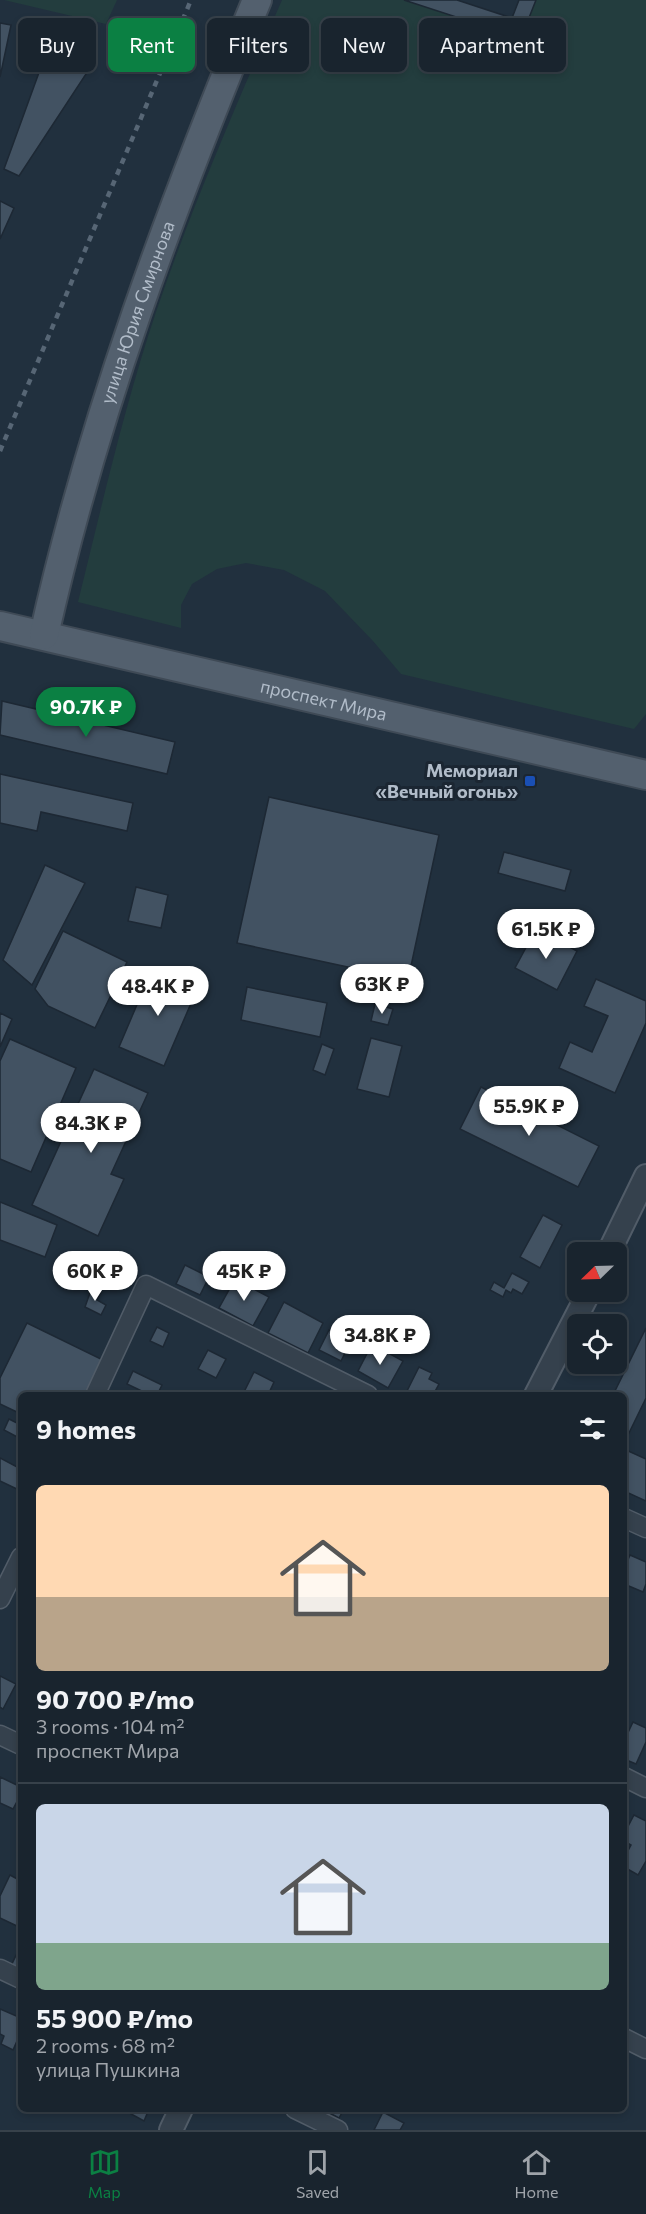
<!DOCTYPE html>
<meta charset="utf-8">
<style>
:root{--surface:#19242e;--page:#26303a;--text:#f1f3f6;--muted:#9fa4aa;--line:#37414a;--accent:#0b8043}
body{margin:0;font-family:Commissioner,sans-serif;background:var(--page);color:var(--text);height:100vh;display:flex;flex-direction:column;font-size:22px;white-space:nowrap}
*{box-sizing:border-box;margin:0}
p{font-size:20px;color:var(--muted)}
.icon{flex:none;width:33px;height:33px;fill:none;stroke:currentColor;stroke-width:2;stroke-linecap:round;stroke-linejoin:round}
.map{position:relative;flex:1;overflow:hidden}
.panel{position:absolute;left:18px;top:1392px;width:609px;height:720px;display:flex;flex-direction:column;background:var(--surface);border-radius:9px;box-shadow:0 3px 9px #0003,0 0 0 2px var(--line)}
.panel>*{flex:none}
.guide{position:absolute;left:18px;top:18px;width:610px;height:54px;display:flex;gap:12px}
.needle{width:39px;rotate:247deg}
.tools{position:absolute;left:567px;top:1242px;display:grid;gap:12px}
.tools a{display:grid;place-items:center;width:60px;height:60px;border-radius:9px;background:var(--surface);box-shadow:0 3px 9px #0003,0 0 0 2px var(--line);font-size:30px}
.price{position:absolute;translate:-50% -51px;padding:0 14px;border-radius:21px;background:#fff;color:#222;font-size:20px;line-height:39px;filter:drop-shadow(0 2px 3px #0008)}
.price::after{content:'';position:absolute;left:50%;top:36px;width:18px;height:14px;margin-left:-9px;background:inherit;clip-path:polygon(0 0,100% 0,50% 100%)}
.price.active{background:var(--accent);color:#fff}
ul{padding:0;list-style:none}
li{display:grid;align-content:center;gap:12px;height:318px;padding:0 18px}
li+li{border-top:2px solid var(--line)}
li span{display:grid;place-items:center;height:186px;border-radius:9px;color:#555}
li>.icon{margin-inline-start:auto}
span .icon{width:108px;height:108px;fill:#fffc;stroke-width:1}
li b{font-size:26px}
h2{display:flex;justify-content:space-between;align-items:center;height:72px;padding:0 18px;font-size:26px}
.chip{padding:0 21px;border-radius:9px;background:var(--surface);box-shadow:0 3px 9px #0003,0 0 0 2px var(--line);font-size:21px;line-height:54px}
.chip.active{background:var(--accent);color:#fff}
.menu{display:flex;justify-content:space-around;align-items:center;height:84px;border-top:2px solid var(--line);background:var(--surface);font-size:16px;color:var(--muted)}
.menu a{display:grid;justify-items:center;gap:3px}
.menu .active{color:var(--accent)}
.map>svg:first-child{display:block}
.green{fill:#233d3e}
.building{fill:#425262;stroke:#1d2834;stroke-width:1.5}
.lines{fill:none;stroke-linecap:round;stroke-linejoin:round}
.minor-casing{stroke:#515c68;stroke-width:21}
.tertiary-casing{stroke:#515c68;stroke-width:26}
.primary-casing{stroke:#3f4a56;stroke-width:32}
.minor{stroke:#35414d;stroke-width:18}
.tertiary{stroke:#35414d;stroke-width:22}
.primary{stroke:#53606e;stroke-width:28}
.rail{stroke:#576675;stroke-width:4.5;stroke-dasharray:6 6;stroke-linecap:butt}
.transit-dot{fill:#1a4fb4;stroke:#1b2632;stroke-width:2}
.labels{text-anchor:middle;stroke-width:6;stroke-linejoin:round;paint-order:stroke}
.street-label{font-size:18px;fill:#b1bcc9;stroke:#1b2632}
.poi-label{font-size:18px;font-weight:bold;fill:#b1bcc9;stroke:#1b2632;text-anchor:end}
</style>
<div class="map">
<svg width="646" height="2130" viewBox="0 0 646 2130">
<rect width="100%" height="100%" fill="#21303e"/>
<g class="green">
<polygon points="4,0 117,0 106,24"/>
<path d="M282 0H404L521 38 536 0H646V714L634 729 401 674 373 641 325 591 284 570 246 563 217 569 192 584 181 605V628L78 602C102 505 124 407 156 312 192 206 237 103 282 0Z"/>
</g>
<g class="building">
<polygon points="404,0 457,0 512,18 519,0 536,0 521,38"/>
<polygon points="0,23 11,25 0,77"/>
<polygon points="49,45 88,71 19,176 4,169"/>
<polygon points="0,201 14,208 0,239"/>
<polygon points="2,701 175,742 167,774 0,735"/>
<polygon points="0,774 133,803 127,831 41,812 37,831 0,823"/>
<polygon points="269,797 439,835 408,980 237,943"/>
<polygon points="504,852 571,870 565,891 498,873"/>
<polygon points="45,865 85,883 32,985 3,960"/>
<polygon points="136,887 168,895 161,928 128,921"/>
<polygon points="536,929 577,951 557,990 515,968"/>
<polygon points="63,931 127,962 95,1028 48,1006 35,989"/>
<polygon points="153,967 198,987 164,1066 119,1047"/>
<polygon points="596,979 646,1001 646,1023 615,1093 559,1068 570,1042 592,1052 608,1016 584,1006"/>
<polygon points="247,987 327,1003 320,1037 241,1020"/>
<polygon points="375,1004 393,1009 388,1025 371,1021"/>
<polygon points="0,1013 12,1019 0,1047"/>
<polygon points="371,1038 402,1046 389,1097 357,1089"/>
<polygon points="10,1039 76,1068 31,1172 0,1159 0,1061"/>
<polygon points="322,1044 334,1049 325,1075 313,1070"/>
<polygon points="94,1069 148,1093 111,1174 124,1179 98,1236 32,1205"/>
<polygon points="481,1087 599,1146 578,1187 460,1129"/>
<polygon points="0,1202 57,1225 45,1257 0,1240"/>
<polygon points="543,1215 562,1225 540,1268 520,1257"/>
<polygon points="185,1265 209,1277 200,1295 176,1284"/>
<polygon points="512,1273 529,1282 522,1294 513,1289 511,1293 506,1290 503,1297 490,1290 494,1282 504,1288"/>
<polygon points="235,1279 269,1297 253,1326 219,1308"/>
<polygon points="92,1287 101,1292 97,1300 106,1305 101,1315 85,1307"/>
<polygon points="284,1302 323,1323 308,1353 268,1333"/>
<polygon points="27,1323 103,1360 86,1395 21,1395 21,1414 0,1404 0,1378"/>
<polygon points="157,1327 169,1333 163,1347 150,1341"/>
<polygon points="646,1328 646,1398 628,1435 624,1433 624,1395 613,1395"/>
<polygon points="329,1330 351,1341 341,1361 319,1350"/>
<polygon points="372,1344 403,1361 388,1388 358,1371"/>
<polygon points="208,1350 226,1359 216,1378 198,1369"/>
<polygon points="419,1367 432,1373 429,1379 439,1384 433,1395 405,1395"/>
<polygon points="133,1371 162,1385 157,1395 150,1395 127,1384"/>
<polygon points="254,1372 274,1382 268,1395 250,1395 244,1392"/>
<polygon points="9,1419 21,1425 21,1439 4,1430"/>
<polygon points="624,1449 646,1459 646,1501 624,1491"/>
<polygon points="0,1458 17,1467 21,1458 21,1491 0,1481"/>
<polygon points="630,1555 646,1562 646,1584 643,1592 624,1584 624,1569"/>
<polygon points="0,1676 16,1684 3,1709 0,1707"/>
<polygon points="633,1722 646,1728 646,1742 636,1764 624,1759 624,1741"/>
<polygon points="0,1777 21,1787 21,1794 13,1809 0,1803"/>
<polygon points="634,1815 646,1821 646,1861 638,1875 624,1867 624,1858 631,1845 624,1841 624,1834"/>
<polygon points="10,1875 21,1881 19,1927 0,1918 0,1896"/>
<polygon points="21,1945 21,1973 10,1968"/>
<polygon points="0,2009 21,2018 21,2032 13,2050 1,2044 4,2036 0,2034"/>
<polygon points="122,2109 149,2109 144,2121"/>
<polygon points="322,2109 344,2109 339,2118"/>
<polygon points="383,2112 404,2123 400,2130 374,2130"/>
</g>
<g class="lines">
<g class="minor-casing">
<g id="minor">
<polyline points="95,1395 146,1285 368,1395"/>
<polyline points="624,1518 646,1528"/>
<polyline points="0,1599 21,1557"/>
<polyline points="0,1735 21,1745"/>
<polyline points="624,1777 646,1788"/>
<polyline points="0,1969 21,1979"/>
<polyline points="624,2038 646,2049"/>
<polyline points="295,2109 338,2130"/>
</g>
</g>
<g class="tertiary-casing">
<g id="tertiary">
<polyline points="609,1252 646,1176"/>
<polyline points="536,1395 589,1292"/>
<polyline points="171,2130 181,2109"/>
</g>
</g>
<g class="primary-casing">
<g id="primary">
<path id="s1" d="M0 626 646 775"/>
<path id="s2" d="M44 635C93 415 171 208 257 0"/>
</g>
</g>
<use href="#minor" class="minor"/>
<use href="#tertiary" class="tertiary"/>
<use href="#primary" class="primary"/>
<polyline class="rail" points="0,451 191,0"/>
</g>
<rect class="transit-dot" x="524" y="775" width="12" height="12" rx="3"/>
<g class="labels">
<g class="street-label">
<text dy="6" stroke="none"><textPath href="#s2" startOffset="336">улица Юрия Смирнова</textPath></text>
<text dy="6" stroke="none"><textPath href="#s1" startOffset="332">проспект Мира</textPath></text>
</g>
<g class="poi-label">
<text x="518" y="777">Мемориал<tspan x="518" dy="21">«Вечный огонь»</tspan></text>
</g>
</g>
</svg>
<div class="tools">
<a><svg class="needle" viewBox="-14 -14 28 28"><path d="M0-13l5 13h-10z" fill="#e53935"/><path d="M0 13l5-13h-10z" fill="#9fa4aa"/></svg></a>
<a><svg class="icon" aria-label="locate" viewBox="0 0 24 24"><circle cx="12" cy="12" r="6"/><path d="M12 2v4M12 18v4M2 12h4M18 12h4"/></svg></a>
</div>
<b class="price active" style="left:86px;top:738px">90.7K ₽</b>
<b class="price" style="left:546px;top:960px">61.5K ₽</b>
<b class="price" style="left:382px;top:1015px">63K ₽</b>
<b class="price" style="left:158px;top:1017px">48.4K ₽</b>
<b class="price" style="left:529px;top:1137px">55.9K ₽</b>
<b class="price" style="left:91px;top:1154px">84.3K ₽</b>
<b class="price" style="left:95px;top:1302px">60K ₽</b>
<b class="price" style="left:244px;top:1302px">45K ₽</b>
<b class="price" style="left:380px;top:1366px">34.8K ₽</b>
<div class="guide">
<a class="chip">Buy</a>
<a class="chip active">Rent</a>
<a class="chip">Filters</a>
<a class="chip">New</a>
<a class="chip">Apartment</a>
</div>
<section class="panel">
<h2>9 homes<svg class="icon" aria-label="filters" viewBox="0 0 24 24"><path d="M4 7h16M4 17h16"/><circle cx="9" cy="7" r="2"/><circle cx="15" cy="17" r="2"/></svg></h2>
<ul>
<li><span style="background:linear-gradient(#ffd9b3 60%,#b9a48a 0)"><svg class="icon" aria-label="home" viewBox="0 0 24 24"><path d="M3 11l9-7 9 7M6 9v11h12V9"/></svg></span><div><b>90 700 ₽/mo</b><p>3 rooms · 104 m²</p><p>проспект Мира</p></div></li>
<li><span style="background:linear-gradient(#c9d6e8 75%,#7fa58c 0)"><svg class="icon" aria-label="home" viewBox="0 0 24 24"><path d="M3 11l9-7 9 7M6 9v11h12V9"/></svg></span><div><b>55 900 ₽/mo</b><p>2 rooms · 68 m²</p><p>улица Пушкина</p></div></li>
</ul>
</section>
</div>
<nav class="menu">
<a class="active"><svg class="icon" aria-label="map" viewBox="0 0 24 24"><path d="M3 6l6-2 6 2 6-2v14l-6 2-6-2-6 2zM9 4v14M15 6v14"/></svg>Map</a>
<a><svg class="icon" aria-label="saved" viewBox="0 0 24 24"><path d="M7 4h10v16l-5-4-5 4z"/></svg>Saved</a>
<a><svg class="icon" aria-label="home" viewBox="0 0 24 24"><path d="M3 11l9-7 9 7M6 9v11h12V9"/></svg>Home</a>
</nav>
